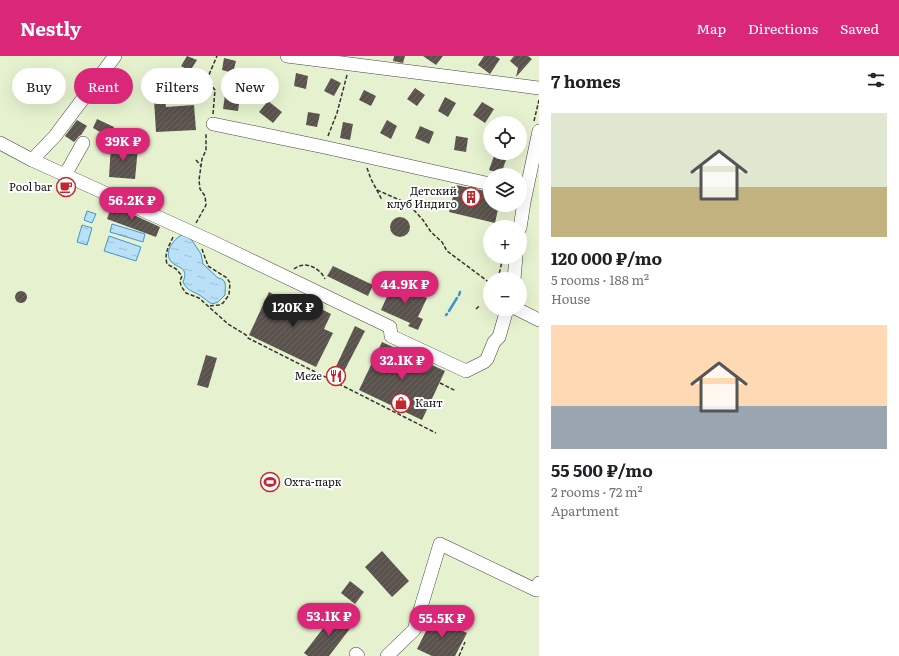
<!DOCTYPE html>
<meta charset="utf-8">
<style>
:root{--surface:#fff;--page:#f6f6f6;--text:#202124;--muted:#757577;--accent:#db2777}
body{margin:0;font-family:Literata,serif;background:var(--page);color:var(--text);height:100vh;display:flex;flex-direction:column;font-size:15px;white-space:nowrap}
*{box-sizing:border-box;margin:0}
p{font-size:13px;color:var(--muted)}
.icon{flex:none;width:22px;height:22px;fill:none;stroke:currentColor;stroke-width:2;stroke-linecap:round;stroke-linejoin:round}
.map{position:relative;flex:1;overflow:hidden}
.panel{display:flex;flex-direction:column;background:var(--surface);width:360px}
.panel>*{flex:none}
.guide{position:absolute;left:12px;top:12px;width:380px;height:36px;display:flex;gap:8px}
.buttons{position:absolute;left:483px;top:60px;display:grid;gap:8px}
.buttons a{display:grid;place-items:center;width:44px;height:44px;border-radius:50%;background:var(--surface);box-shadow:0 4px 16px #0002;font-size:20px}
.price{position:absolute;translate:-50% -34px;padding:0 9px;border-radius:14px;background:var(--accent);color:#fff;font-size:13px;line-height:26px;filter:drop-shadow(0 1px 2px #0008)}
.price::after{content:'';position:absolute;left:50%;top:24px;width:12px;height:9px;margin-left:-6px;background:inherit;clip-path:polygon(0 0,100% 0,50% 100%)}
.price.current{background:#222;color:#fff}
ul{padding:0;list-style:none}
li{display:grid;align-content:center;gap:8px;height:212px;padding:0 12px}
li span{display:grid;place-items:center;height:124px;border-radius:0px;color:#555}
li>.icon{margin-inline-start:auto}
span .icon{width:72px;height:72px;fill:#fffc;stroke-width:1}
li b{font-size:17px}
h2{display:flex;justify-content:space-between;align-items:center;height:48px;padding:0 12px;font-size:17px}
.tag{padding:0 14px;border-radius:18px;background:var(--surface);box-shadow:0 4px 16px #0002;font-size:14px;line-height:36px}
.tag.current{background:var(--accent);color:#fff}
header{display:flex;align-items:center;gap:24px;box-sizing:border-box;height:56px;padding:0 20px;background:var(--accent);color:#fff}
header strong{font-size:19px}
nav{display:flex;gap:22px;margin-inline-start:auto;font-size:14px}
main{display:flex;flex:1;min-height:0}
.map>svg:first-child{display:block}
.pitch{fill:#e6f2cf;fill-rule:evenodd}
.water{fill:url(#water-ripples);stroke:#3f96cf}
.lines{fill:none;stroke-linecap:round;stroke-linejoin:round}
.stream{stroke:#3f96cf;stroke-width:2.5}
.building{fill:url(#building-hatch)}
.minor-casing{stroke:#444;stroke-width:14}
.path{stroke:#333;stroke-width:1.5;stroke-dasharray:4 2;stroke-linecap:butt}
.minor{stroke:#fff;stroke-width:13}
.labels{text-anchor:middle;stroke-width:4;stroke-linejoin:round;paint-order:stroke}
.poi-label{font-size:11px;fill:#111;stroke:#fff;text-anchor:end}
</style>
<header>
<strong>Nestly</strong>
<nav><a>Map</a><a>Directions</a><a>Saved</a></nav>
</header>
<main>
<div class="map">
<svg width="539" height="600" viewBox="0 0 539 600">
<defs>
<pattern id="water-ripples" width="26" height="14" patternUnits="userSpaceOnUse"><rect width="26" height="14" fill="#b9e0f7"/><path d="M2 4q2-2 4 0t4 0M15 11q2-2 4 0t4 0" fill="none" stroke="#9ebfd3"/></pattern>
<pattern id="building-hatch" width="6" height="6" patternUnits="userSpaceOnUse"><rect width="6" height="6" fill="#5a524d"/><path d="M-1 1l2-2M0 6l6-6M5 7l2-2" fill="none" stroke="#6d6662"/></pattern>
</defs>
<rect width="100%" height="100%" fill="#fffdf5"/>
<path class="pitch" d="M0 0H539V600H0ZM490 67H520V97H490ZM490 119H520V149H490ZM490 171H520V201H490ZM490 223H520V253H490Z"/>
<g class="water">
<polygon points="87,155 96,158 92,167 84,164"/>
<polygon points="112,168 145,178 143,186 110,176"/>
<polygon points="82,169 92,172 87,189 77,186"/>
<path d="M184 178 191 183 201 198 203 208 218 222C228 223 225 232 225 239L218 246 212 248C208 246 205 243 201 240 193 235 187 235 183 226 190 209 175 213 170 204 164 195 175 181 184 178Z"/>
<polygon points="109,180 141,191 136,205 104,195"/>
</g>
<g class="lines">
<g class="stream">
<polyline points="459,239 460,236"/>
<polyline points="449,255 457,242"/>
<polyline points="446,259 447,258"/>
</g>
</g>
<g class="building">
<polygon points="187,0 197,4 190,15 181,10"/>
<polygon points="394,0 405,0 403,7 393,5"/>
<polygon points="423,0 443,0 436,9"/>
<polygon points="484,0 495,0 500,3 490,18 478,9"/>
<polygon points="514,0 528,0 532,3 516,21 518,12 510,5"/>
<polygon points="224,2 236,5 233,17 222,14"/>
<polygon points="264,13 276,20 268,33 256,27"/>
<polygon points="296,17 308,20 306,33 294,30"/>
<polygon points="331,22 341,27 334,40 324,35"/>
<polygon points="415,32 425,39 417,50 407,43"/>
<polygon points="364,34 376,40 371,50 359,44"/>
<polygon points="225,39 240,41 238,55 223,53"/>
<polygon points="445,41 456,47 448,61 438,55"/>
<polygon points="154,43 165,43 166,51 194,49 196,74 156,76"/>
<polygon points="268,45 282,56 273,67 259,56"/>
<polygon points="482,46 494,53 485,67 473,59"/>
<polygon points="308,56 320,58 317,71 306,69"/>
<polygon points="97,63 114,71 109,81 93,72"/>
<polygon points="77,64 87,70 81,79 79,80 74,86 65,80"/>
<polygon points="387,64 397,70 391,83 380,77"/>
<polygon points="343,66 353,68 350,84 340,82"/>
<polygon points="420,70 434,76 429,88 415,82"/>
<polygon points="456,80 468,82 466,96 454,94"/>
<polygon points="111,89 138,91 135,123 109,121"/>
<polygon points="494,100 506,104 501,118 489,114"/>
<polygon points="60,126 74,132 72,137 67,139 62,138 58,133"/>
<polygon points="456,129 490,136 490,149 499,149 495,167 449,156"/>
<polygon points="112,149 160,171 156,181 107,163"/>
<circle cx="400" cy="171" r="10"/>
<polygon points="333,210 373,229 368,240 327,220"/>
<polygon points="393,227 427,242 418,261 423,263 418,274 408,270 410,267 381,254"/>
<circle cx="21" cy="241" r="6"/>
<polygon points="269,236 289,246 292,241 308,249 309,247 331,258 324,273 333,277 316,311 249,279"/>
<polygon points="355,270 365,275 340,323 332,319"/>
<polygon points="382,286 445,315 422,364 359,334"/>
<polygon points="206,299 217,302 208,332 197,329"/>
<polygon points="382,495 409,525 392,541 365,511"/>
<polygon points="350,525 364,536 355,548 341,537"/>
<polygon points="335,557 352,570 329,600 308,600 304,597"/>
<polygon points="433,561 467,577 455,600 432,600 417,593"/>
</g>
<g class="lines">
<g class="minor-casing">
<g id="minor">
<polyline points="287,0 539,32"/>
<polyline points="213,68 324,91 490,128"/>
<polyline points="0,87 32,104 215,187 390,271 391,280 466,315 484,306 487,303 494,286 499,281 507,253"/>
<polyline points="32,104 55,80 115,0"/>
<polyline points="65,119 83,87"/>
<polyline points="520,172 524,146 539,75"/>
<polyline points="514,223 516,201"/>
<polyline points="517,253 539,264"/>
<polyline points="356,598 358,600"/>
<polyline points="387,600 414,574 440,488 536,534 539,527"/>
</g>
</g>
<g class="path">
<polyline points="213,58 215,34 209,27 208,21 217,0"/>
<polyline points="534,65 539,44"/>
<polyline points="328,80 337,57 347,19"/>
<polyline points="196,104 201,110"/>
<polyline points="367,112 371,123 382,144"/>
<polyline points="377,134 402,145 413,153 423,164 431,176 442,186 447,195 490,227"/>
<polyline points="196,167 206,149 205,140 200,133 199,124 202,103 206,94 206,77"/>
<path d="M173 181C169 190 164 197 167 208L176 213 182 220 180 225 181 230 186 237 199 242 228 268 246 279 248 282 436 377"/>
<polyline points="202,193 208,210 227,222 230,227 229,239 223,247 219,249 209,250"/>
<path d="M294 213C305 204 320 212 325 223"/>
<polyline points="498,223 503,201"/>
<polyline points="411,235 417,224"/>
<polyline points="476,253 480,249"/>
<polyline points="440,327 456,335"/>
<polyline points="459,600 465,586"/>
</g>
<use href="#minor" class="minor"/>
</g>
<defs>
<g id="cafe-ring" transform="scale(1)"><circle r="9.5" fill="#fff" stroke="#c4262e" stroke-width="1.5"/><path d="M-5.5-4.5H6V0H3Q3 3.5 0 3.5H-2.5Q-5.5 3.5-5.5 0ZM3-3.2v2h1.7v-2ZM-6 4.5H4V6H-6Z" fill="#c4262e"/></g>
<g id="building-ring" transform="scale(1)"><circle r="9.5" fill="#fff" stroke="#c4262e" stroke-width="1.5"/><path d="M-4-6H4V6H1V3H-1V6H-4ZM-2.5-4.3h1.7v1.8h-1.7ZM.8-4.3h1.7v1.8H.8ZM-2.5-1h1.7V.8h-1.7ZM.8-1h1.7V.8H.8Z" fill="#c4262e"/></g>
<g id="restaurant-ring" transform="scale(1)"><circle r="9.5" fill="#fff" stroke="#c4262e" stroke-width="1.5"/><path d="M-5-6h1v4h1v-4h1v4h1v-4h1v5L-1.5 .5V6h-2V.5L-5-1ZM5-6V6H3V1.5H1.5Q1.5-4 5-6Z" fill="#c4262e"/></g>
<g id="shop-ring" transform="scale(1)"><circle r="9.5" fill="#fff" stroke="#c4262e" stroke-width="1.5"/><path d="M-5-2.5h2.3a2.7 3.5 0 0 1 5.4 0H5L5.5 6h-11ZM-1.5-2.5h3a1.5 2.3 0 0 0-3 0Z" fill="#c4262e"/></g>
<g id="stadium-ring" transform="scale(1)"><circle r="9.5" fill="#fff" stroke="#c4262e" stroke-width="1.5"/><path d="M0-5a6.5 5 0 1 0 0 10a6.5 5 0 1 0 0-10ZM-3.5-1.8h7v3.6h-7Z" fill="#c4262e"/></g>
</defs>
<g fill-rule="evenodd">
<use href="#cafe-ring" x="66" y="131"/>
<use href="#building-ring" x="471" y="141"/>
<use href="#restaurant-ring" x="336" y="320"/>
<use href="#shop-ring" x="401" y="347"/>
<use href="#stadium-ring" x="270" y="426"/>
</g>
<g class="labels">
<g class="poi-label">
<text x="52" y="135">Pool bar</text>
<text x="457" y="139">Детский<tspan x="457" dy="13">клуб Индиго</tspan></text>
<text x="322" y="324">Meze</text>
<text x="415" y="351" text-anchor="start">Кант</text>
<text x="284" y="430" text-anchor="start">Охта-парк</text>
</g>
</g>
</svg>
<div class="buttons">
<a><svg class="icon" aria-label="locate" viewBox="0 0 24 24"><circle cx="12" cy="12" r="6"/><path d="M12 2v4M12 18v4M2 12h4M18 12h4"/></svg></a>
<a><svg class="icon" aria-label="layers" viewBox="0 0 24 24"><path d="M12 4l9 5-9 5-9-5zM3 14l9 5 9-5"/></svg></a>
<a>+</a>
<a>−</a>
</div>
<b class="price" style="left:123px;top:106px">39K ₽</b>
<b class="price" style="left:132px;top:165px">56.2K ₽</b>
<b class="price" style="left:405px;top:249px">44.9K ₽</b>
<b class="price current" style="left:293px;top:272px">120K ₽</b>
<b class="price" style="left:402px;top:325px">32.1K ₽</b>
<b class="price" style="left:329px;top:581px">53.1K ₽</b>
<b class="price" style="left:442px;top:583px">55.5K ₽</b>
<div class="guide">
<a class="tag">Buy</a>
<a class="tag current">Rent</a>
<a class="tag">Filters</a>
<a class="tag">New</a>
</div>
</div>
<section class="panel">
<h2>7 homes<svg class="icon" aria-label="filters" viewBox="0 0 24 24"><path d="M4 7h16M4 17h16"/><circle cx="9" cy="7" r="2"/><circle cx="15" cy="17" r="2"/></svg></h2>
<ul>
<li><span style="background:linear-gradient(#dfe7d0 60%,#c2b280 0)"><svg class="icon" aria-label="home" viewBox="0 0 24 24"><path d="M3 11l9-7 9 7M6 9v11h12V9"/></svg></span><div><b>120 000 ₽/mo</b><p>5 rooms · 188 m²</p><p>House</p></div></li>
<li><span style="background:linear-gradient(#ffd9b3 65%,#9aa5b1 0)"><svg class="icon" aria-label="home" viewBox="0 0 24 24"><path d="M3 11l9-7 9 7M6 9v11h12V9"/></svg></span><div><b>55 500 ₽/mo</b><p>2 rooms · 72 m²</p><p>Apartment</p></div></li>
</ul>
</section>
</main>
